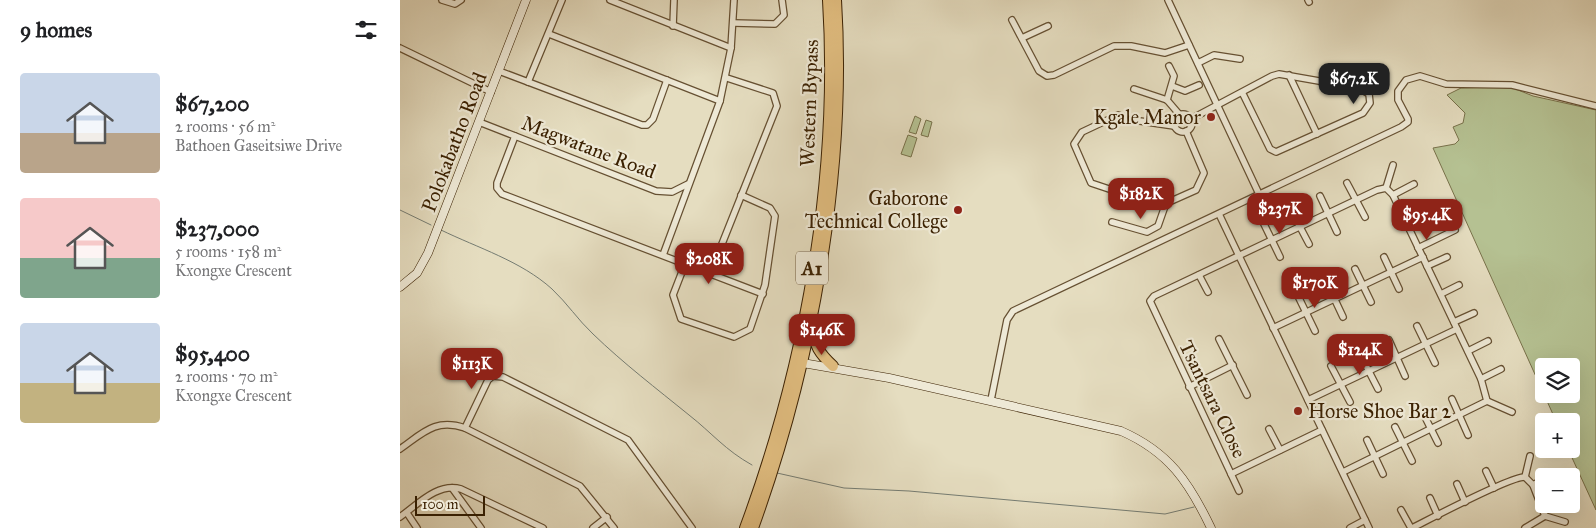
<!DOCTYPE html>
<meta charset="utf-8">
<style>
:root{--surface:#fff;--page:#f6f6f6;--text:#202124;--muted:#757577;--accent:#8f2418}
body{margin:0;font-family:"IM FELL Great Primer",serif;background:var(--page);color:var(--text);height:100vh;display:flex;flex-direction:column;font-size:19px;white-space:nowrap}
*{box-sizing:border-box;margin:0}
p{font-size:16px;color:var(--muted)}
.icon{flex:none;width:28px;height:28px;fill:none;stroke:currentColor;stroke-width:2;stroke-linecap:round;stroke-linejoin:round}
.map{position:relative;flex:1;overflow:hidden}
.details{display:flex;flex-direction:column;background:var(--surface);width:400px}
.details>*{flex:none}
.fabs{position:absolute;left:1135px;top:358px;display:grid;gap:10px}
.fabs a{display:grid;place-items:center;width:45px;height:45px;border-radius:5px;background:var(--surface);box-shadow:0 5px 20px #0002;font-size:25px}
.scale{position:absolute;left:15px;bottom:12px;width:70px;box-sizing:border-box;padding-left:5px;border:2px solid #3b2102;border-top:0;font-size:14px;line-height:18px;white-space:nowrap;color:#3b2102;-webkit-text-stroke:4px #eee9d6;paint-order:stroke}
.price{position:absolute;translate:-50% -42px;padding:0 11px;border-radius:10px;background:var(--accent);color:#fff;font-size:16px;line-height:32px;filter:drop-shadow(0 1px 2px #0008)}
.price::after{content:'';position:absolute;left:50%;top:30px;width:15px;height:11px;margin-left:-8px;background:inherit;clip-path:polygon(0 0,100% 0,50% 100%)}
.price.on{background:#222;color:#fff}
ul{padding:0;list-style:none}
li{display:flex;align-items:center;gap:15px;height:125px;padding:0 20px}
li span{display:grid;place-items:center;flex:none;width:140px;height:100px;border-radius:5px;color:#555}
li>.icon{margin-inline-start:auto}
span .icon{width:60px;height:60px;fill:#fffc;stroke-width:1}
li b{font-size:21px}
h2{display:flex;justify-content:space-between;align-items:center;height:60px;padding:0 20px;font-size:21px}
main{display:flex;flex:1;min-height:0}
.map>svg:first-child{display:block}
.green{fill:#b5c192;stroke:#78714a;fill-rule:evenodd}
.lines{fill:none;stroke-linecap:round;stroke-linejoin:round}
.stream{stroke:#757c72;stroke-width:1}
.street-casing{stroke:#665032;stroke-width:8}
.secondary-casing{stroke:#3b2102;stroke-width:9}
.highway-casing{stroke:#3b2102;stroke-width:12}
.street{stroke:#eee9d6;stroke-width:5.5}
.secondary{stroke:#eee9d6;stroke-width:8}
.highway{stroke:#e2be80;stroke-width:10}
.poi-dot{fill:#8f2418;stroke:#eee9d6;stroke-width:2}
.labels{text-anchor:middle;stroke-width:4.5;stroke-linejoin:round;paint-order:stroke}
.shield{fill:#eee9d6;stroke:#715d42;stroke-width:1}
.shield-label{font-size:19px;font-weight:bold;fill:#3b2102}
.street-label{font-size:20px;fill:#3b2102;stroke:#eee9d6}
.poi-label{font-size:20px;fill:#3b2102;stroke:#eee9d6;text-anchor:end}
</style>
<main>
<section class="details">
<h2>9 homes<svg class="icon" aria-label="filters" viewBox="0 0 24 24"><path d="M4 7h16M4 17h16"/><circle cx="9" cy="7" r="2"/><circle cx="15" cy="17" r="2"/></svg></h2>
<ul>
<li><span style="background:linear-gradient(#c9d6e8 60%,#b9a48a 0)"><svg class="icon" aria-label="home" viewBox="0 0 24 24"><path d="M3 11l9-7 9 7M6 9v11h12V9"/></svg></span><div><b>$67,200</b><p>2 rooms · 56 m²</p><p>Bathoen Gaseitsiwe Drive</p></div></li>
<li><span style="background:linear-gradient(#f6c9c9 60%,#7fa58c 0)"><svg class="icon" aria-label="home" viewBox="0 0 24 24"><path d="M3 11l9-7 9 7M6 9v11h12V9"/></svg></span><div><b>$237,000</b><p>5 rooms · 158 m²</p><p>Kxongxe Crescent</p></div></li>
<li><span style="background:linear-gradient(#c9d6e8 60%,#c2b280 0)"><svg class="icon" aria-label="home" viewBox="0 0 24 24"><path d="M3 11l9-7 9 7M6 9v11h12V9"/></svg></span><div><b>$95,400</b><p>2 rooms · 70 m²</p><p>Kxongxe Crescent</p></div></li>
</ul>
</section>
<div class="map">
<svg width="1196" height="528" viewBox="0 0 1196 528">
<rect width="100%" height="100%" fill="#e5ddc0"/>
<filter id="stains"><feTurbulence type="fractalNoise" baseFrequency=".004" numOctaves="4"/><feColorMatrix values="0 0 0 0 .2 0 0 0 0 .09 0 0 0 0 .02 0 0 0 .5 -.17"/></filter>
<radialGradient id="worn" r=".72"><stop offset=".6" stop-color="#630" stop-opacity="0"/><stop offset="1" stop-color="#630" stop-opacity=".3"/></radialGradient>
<g class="green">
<path d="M1092 87 1113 88 1133 96 1196 110V510L1168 449H1171V421H1156L1033 148 1055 144 1059 140 1053 127 1063 123 1065 113 1047 95 1061 88ZM1144 366H1171V394H1144Z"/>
<polygon points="515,116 521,119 516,134 509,132"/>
<polygon points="526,120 532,122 528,137 521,135"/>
<polygon points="508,135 517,138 511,157 501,154"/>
</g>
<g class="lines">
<g class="stream">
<polyline points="0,210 31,225"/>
<path d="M41 230C78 248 121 261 152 289 167 303 178 320 193 334 223 363 257 389 289 415 312 433 325 450 352 465"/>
<polyline points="377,473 444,488 509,491 765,514 794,507"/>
</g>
<g class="street-casing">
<g id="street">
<polyline points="42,0 55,4 61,0"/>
<polyline points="210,0 331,48"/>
<polyline points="768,0 859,194"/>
<polyline points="908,0 909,2"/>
<polyline points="612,20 639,71 647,76 654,75 714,46 731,46 765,53 789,45"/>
<polyline points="334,23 375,24 384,15 382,0"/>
<polyline points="273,26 274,0"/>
<polyline points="149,34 320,101"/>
<polyline points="622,38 648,26"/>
<polyline points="0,48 91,92"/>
<polyline points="798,63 814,55 840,59"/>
<polyline points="99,71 242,125 247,125 253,119 267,80"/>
<polyline points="889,75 917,134"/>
<polyline points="128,82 162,0"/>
<polyline points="772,86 785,91 799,85"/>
<polyline points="734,89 767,100 779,114"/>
<polyline points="767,100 774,76 769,66"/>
<circle cx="783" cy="123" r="9"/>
<polyline points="791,119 872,76 879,74 959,88 969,94 970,103 963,113 876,152 870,149 842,92"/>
<polyline points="79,122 256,191 272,192 288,184"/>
<polyline points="115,136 97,183 97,188 102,194 363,294"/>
<polyline points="947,183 965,217"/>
<polyline points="986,188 993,165"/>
<polyline points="993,195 1014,184"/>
<polyline points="920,196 937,232"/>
<polyline points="762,201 727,190 712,190 691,183 674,144 682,132 718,115 740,121 774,126"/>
<polyline points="769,202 764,198 761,202 766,206 769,202 796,190 804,173 786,131"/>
<polyline points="891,210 909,244"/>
<polyline points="819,214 969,528"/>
<polyline points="712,222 747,232 758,226 765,206"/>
<polyline points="863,222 880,257"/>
<polyline points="1007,222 1026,213"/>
<polyline points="1018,248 1055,230"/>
<polyline points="263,255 320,101 331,48 334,0"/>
<polyline points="984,257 999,289"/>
<polyline points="285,264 273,295 281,319 334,337 350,329 365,285 375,216 370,208 341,195"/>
<polyline points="1027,266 1047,257"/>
<polyline points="955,269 971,302"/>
<polyline points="310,274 377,106 373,93 327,78"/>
<polyline points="799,275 808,292"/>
<polyline points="927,283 943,317"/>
<polyline points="1041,294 1059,285"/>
<polyline points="898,296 915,331"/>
<polyline points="1054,322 1074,313"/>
<polyline points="1017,326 1035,363"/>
<polyline points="873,328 1023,257"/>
<polyline points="819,339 847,395"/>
<polyline points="989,340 1005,376"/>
<polyline points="1068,351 1088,341"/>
<polyline points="960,354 978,389"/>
<polyline points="931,366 950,402"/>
<polyline points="1081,379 1101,369"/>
<polyline points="789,387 833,365"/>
<polyline points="1052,399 1068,435"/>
<polyline points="591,400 607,320 613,311 1001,127 1008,122 1008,119 998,100 998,91 1006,80 1020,76 1046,84 1112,85 1196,106"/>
<polyline points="908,400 1057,329"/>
<polyline points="1087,401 1112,412"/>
<polyline points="1023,413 1038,443"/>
<polyline points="995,427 1012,461"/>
<polyline points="65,428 88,380 93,376 103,377 228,440 292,528"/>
<polyline points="869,429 880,450"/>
<polyline points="967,440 983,474"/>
<path d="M0 449C23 433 35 418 65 428L180 486 214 528"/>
<polyline points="1086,471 1094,488"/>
<polyline points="831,474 922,430"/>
<polyline points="1149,476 1151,475"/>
<polyline points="1125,477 1133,485 1145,516 1125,528"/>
<polyline points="1125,477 1130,456"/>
<polyline points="1057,484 1065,502"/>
<polyline points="1133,485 1144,479"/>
<polyline points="52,488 81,528"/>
<polyline points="839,491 750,301 754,296 977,190 986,188 993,195 1081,379 1087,401 943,472"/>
<polyline points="1030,498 1038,516"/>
<polyline points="1001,510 1011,528"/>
<polyline points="7,513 17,528"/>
<polyline points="1145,516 1165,522"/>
<path d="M0 517C17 505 38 482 61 489L143 528"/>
<polyline points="193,528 207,517"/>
<polyline points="950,528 965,520"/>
<path d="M1012 528C1030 519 1111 476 1125 477"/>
</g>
</g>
<g class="secondary-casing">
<g id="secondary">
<polyline points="0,287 17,273 28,253 126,0"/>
<path d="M397 362 489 378 721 431C769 452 789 482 811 528"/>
</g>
</g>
<g class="highway-casing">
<g id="highway">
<path d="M414 327C412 344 421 355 433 366"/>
<path d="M345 528C406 364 439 176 428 0"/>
<path d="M353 528C412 365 447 173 436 0"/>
</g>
</g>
<use href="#street" class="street"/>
<use href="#secondary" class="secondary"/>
<use href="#highway" class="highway"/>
</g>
<g class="poi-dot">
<circle cx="811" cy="117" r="5"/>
<circle cx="558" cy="210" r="5"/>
<circle cx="898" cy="411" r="5"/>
</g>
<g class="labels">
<rect class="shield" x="396" y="251.5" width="32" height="33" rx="4"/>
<g class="shield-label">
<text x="412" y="275">A1</text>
</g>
<g class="street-label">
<text transform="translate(409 103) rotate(-88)" y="7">Western Bypass</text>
<text transform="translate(54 142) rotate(-69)" y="7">Polokabatho Road</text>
<text transform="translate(189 147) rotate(21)" y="7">Magwatane Road</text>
<text transform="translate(813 399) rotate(64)" y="7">Tsantsara Close</text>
</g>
<g class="poi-label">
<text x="801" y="124">Kgale Manor</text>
<text x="548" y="205">Gaborone<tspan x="548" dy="23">Technical College</tspan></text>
<text x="908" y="418" text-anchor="start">Horse Shoe Bar 2</text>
</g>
</g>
<rect width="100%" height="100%" filter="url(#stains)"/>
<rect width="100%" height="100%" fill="url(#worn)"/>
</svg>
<div class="fabs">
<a><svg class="icon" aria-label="layers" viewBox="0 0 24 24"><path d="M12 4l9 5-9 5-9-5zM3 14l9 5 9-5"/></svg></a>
<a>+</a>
<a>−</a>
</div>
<div class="scale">100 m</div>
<b class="price on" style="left:954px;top:105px">$67.2K</b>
<b class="price" style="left:741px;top:220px">$182K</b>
<b class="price" style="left:880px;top:235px">$237K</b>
<b class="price" style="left:1027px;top:241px">$95.4K</b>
<b class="price" style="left:309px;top:285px">$208K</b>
<b class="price" style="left:915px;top:309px">$170K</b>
<b class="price" style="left:422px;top:356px">$146K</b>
<b class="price" style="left:960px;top:376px">$124K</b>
<b class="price" style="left:72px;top:390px">$113K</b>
</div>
</main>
